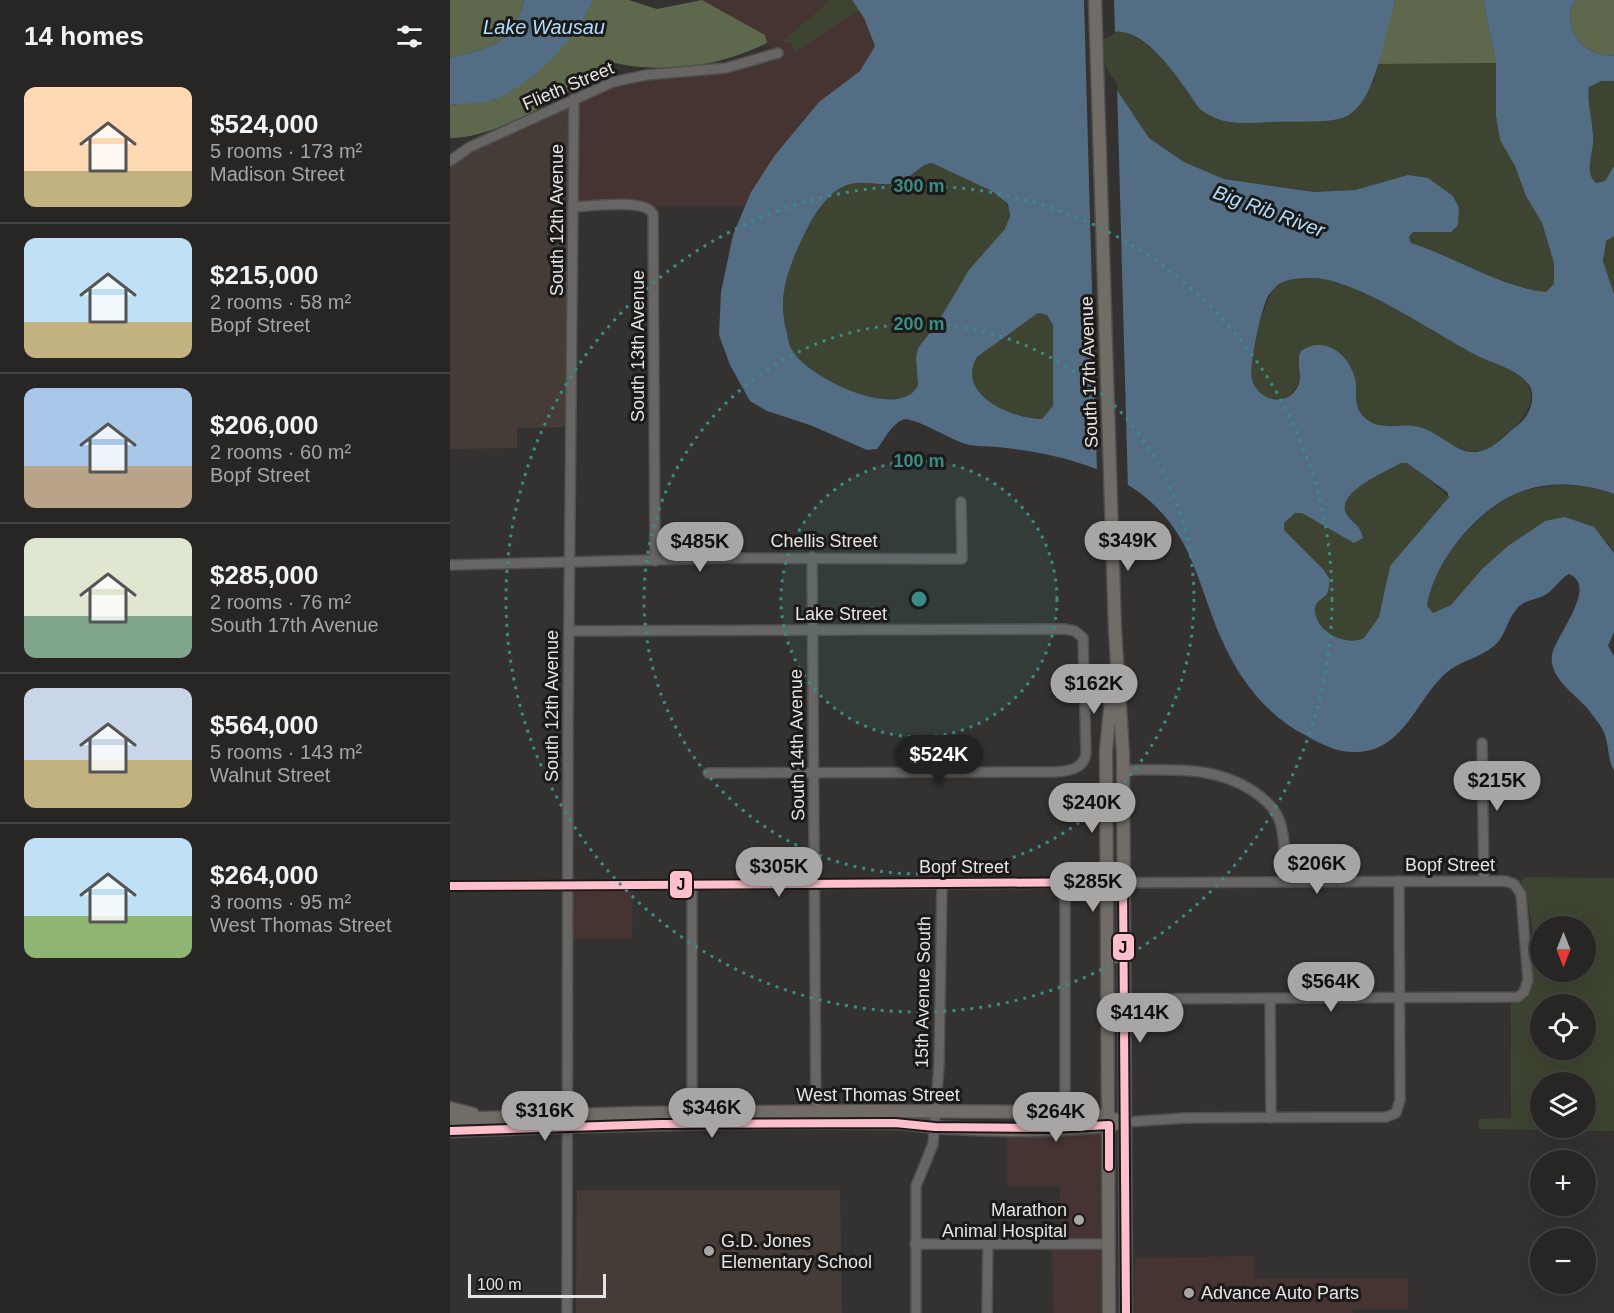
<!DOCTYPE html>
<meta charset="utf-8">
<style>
:root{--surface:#272624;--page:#2f2e2c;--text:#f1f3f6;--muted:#a4a5a6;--line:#434341;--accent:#a8a6a4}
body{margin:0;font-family:Helvetica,sans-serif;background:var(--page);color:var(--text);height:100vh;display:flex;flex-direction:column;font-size:22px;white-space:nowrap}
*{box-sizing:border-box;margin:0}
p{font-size:20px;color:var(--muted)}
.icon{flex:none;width:33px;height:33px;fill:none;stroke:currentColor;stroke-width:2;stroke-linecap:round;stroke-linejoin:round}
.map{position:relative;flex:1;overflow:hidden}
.side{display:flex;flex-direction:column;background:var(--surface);width:450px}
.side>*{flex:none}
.needle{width:39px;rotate:180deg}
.fabs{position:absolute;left:1080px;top:916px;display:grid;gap:12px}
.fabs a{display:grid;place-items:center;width:66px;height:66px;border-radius:50%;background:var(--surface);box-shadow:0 6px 24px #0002,0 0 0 2px var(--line);font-size:30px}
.scale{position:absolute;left:18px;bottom:15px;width:138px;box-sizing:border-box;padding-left:6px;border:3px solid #e6e4e3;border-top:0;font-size:16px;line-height:21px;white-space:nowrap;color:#e6e4e3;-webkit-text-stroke:4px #1b1a19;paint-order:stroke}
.price{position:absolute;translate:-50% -51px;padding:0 14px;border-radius:21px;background:var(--accent);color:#111;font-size:20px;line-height:39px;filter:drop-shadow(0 2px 3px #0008)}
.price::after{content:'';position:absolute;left:50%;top:36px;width:18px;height:14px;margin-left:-9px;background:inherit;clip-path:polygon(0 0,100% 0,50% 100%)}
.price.on{background:#222;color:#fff}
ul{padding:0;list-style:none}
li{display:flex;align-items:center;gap:18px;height:150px;padding:0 24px}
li+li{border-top:2px solid var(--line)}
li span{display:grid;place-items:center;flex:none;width:168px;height:120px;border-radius:12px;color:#555}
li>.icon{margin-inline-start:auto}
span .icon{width:72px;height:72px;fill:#fffc;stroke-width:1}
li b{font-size:26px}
h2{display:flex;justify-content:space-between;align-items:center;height:72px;padding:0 24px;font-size:26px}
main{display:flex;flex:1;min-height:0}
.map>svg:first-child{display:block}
.commercial{fill:#453431}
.built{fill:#453c37}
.green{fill:#3d4431;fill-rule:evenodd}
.forest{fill:#5e684c}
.water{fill:#536e84;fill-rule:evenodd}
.pier{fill:#343230}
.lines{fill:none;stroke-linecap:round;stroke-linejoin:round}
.minor-casing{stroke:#504f4d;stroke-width:12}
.major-casing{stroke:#504f4d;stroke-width:15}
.minor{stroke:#676665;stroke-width:9}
.major{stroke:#716c66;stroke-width:12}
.bus-1-casing{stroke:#1b1a19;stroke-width:12}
.bus-1{stroke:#ffc0cb;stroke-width:8}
.ring{fill:none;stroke:#3a8c85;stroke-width:3;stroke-dasharray:3 6}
.poi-dot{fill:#a8a6a4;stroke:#1b1a19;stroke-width:2}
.labels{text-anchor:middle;stroke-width:6;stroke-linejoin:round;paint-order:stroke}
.street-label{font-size:18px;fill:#e6e4e3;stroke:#1b1a19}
.poi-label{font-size:18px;fill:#e6e4e3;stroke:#1b1a19;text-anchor:start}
.water-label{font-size:20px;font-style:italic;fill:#b1ddfe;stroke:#1b1a19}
.centre{fill:#3a8c85;stroke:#1b1a19;stroke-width:3}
.ring-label{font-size:18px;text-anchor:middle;font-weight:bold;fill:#3a8c85;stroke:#1b1a19;stroke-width:6;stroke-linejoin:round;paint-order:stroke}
.line-badge{stroke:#1b1a19;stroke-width:2}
.pale-badge-label{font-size:16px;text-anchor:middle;font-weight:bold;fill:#111}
</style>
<main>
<section class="side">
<h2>14 homes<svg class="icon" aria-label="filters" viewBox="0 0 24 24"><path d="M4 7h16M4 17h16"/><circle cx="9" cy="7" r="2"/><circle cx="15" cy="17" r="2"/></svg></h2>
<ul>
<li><span style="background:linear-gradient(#ffd9b3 70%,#c2b280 0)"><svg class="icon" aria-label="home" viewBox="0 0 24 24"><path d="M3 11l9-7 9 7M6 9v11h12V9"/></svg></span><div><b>$524,000</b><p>5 rooms · 173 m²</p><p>Madison Street</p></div></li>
<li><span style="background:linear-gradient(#bfe0f5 70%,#c2b280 0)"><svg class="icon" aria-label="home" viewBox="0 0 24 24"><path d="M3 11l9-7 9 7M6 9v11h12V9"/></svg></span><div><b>$215,000</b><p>2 rooms · 58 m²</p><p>Bopf Street</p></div></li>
<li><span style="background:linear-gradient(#a9c7e8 65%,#b9a48a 0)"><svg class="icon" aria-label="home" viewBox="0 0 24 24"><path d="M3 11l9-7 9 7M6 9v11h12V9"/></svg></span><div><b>$206,000</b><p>2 rooms · 60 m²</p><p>Bopf Street</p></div></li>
<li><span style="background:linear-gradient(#dfe7d0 65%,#7fa58c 0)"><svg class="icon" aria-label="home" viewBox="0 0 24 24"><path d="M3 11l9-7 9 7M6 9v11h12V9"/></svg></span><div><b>$285,000</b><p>2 rooms · 76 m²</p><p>South 17th Avenue</p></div></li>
<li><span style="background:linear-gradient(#c9d6e8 60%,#c2b280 0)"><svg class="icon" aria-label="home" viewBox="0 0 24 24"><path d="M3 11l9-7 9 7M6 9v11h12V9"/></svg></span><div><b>$564,000</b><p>5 rooms · 143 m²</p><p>Walnut Street</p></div></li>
<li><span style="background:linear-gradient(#bfe0f5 65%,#8fb573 0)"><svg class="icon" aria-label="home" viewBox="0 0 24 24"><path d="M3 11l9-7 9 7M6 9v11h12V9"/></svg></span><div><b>$264,000</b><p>3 rooms · 95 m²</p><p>West Thomas Street</p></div></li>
</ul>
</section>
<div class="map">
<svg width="1164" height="1313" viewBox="0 0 1164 1313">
<rect width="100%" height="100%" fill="#343230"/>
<g class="commercial">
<polygon points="252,0 402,0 414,18 425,46 410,71 369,102 325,155 301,192 295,206 124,207 124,99 163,82 257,71 327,53 317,43 315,35"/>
<polygon points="118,885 183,885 182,939 118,938"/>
<polygon points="652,1133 653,1313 603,1313 602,1250 610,1240 610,1186 557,1186 557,1135"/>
<polygon points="804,1256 805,1279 958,1279 958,1309 903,1309 903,1313 684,1313 685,1258"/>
</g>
<g class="built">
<polygon points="124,99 122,427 67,428 67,448 0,449 0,161"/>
<polygon points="127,1190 390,1190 392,1313 126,1313"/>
</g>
<g class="green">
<polygon points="381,0 402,0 409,10 345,52 342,44 333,41"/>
<path d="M669 29C707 44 727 77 750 109L924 83 928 64 1046 63V116L1050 140 1065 166 1076 196 1092 223 1104 263V284L1096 292C1049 287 1006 257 961 243L959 237 963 232H1001L958 175 905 190 864 192 774 179 734 162 699 138 655 72 648 50 651 37 659 31Z"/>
<path d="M1151 81H1164V166L1155 181 1146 183C1134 172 1143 155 1143 141 1144 124 1135 103 1139 87Z"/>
<path d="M482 163C499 172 552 190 558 207 561 215 558 221 555 229L468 348 466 358 468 385C466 388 463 393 460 395 431 412 357 376 342 350 339 346 338 338 337 333 327 299 337 272 351 241 361 220 375 193 397 185 413 179 431 187 447 183 461 179 467 165 482 163Z"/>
<path d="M1160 236H1164V294C1158 277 1146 253 1160 236Z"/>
<path d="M865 278C909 282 968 324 1008 345 1047 366 1116 380 1060 431 1048 441 1039 453 1022 451 1003 450 989 435 973 429 944 418 905 441 907 391L847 357C850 375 852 390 833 399 818 399 805 394 801 378 798 362 815 293 828 285 838 278 853 278 865 278Z"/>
<path d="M588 313 597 315 603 325V407L592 419C563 419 505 395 527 357Z"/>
<path d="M957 462 999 497 940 566 929 617 914 638C896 648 864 632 865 608 866 600 873 599 877 594 879 590 879 584 880 580L874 570 834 530V523L845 513H852L905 543 913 537C911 525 903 524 897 515 883 493 936 472 951 463Z"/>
<path d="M1108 485 1145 487 1164 494V553L1158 543 1095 521 1032 569 1001 605 983 613 977 606C985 560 1023 517 1063 495 1076 488 1094 487 1108 485Z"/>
<path d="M1075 877 1164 878V1131L1029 1129 1028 1119 1061 1118V1003L1076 999C1090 974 1083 906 1071 881ZM1090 927H1136V972H1090ZM1090 1005H1136V1050H1090ZM1090 1083H1136V1128H1090Z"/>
</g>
<g class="forest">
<path d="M0 0H74C62 47 41 47 0 58Z"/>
<path d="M143 0H179L207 9 252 0 315 35 317 43C271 66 216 74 165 63 123 89 51 138 0 138V105L44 100 114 44Z"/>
<polygon points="946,0 1033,0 1046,63 928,64 937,23"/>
<path d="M1126 0H1164V56C1156 55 1147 54 1140 50 1124 42 1113 15 1126 0Z"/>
</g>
<g class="water">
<path d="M74 0H143C127 38 84 83 46 99 33 104 14 103 0 105V58C41 47 62 47 74 0Z"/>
<path d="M402 0H946C933 32 929 98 897 116 881 124 843 121 824 122 798 123 772 127 750 109 731 83 688 11 651 37L648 50 655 72 699 138 734 162 774 179 864 192 905 190 958 175 978 178 1003 196 1009 208 1008 225 1001 232H963L959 237 961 243C1006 257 1049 287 1096 292L1104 284V263L1092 223 1076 196 1065 166 1050 140 1046 116V63L1033 0H1126C1113 15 1124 42 1140 50 1147 54 1156 55 1164 56V81H1151L1139 87C1136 102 1144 124 1143 141 1143 155 1134 172 1146 183L1155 181 1164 166V236L1156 241 1153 261 1164 294V494C1134 483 1095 480 1065 494 1024 513 984 562 977 606L983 613 1001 605 1032 569 1058 546 1095 521 1115 517 1144 527 1164 553V632L1158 646 1164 656V771C1158 760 1159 747 1155 735 1152 726 1143 716 1137 708 1124 693 1099 678 1102 655 1106 635 1149 586 1119 574 1110 579 1106 587 1098 593 1088 601 1074 598 1066 610 1057 620 1055 637 1044 646 1030 658 1009 661 996 673 966 700 954 750 908 752 887 753 873 745 855 735 815 714 789 679 771 638 749 588 744 541 701 502 660 465 601 453 548 447 537 446 526 447 516 444 500 440 462 415 452 420 441 425 434 440 427 449L417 450 360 425 317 411 300 401 280 365 269 335 271 292 283 235 301 192 325 155 369 102 410 71 425 46 414 18ZM482 163 542 191 558 204 560 216 555 229 519 270 488 322 468 348 466 358 468 385C466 389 463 393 459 395 431 412 357 376 342 350 339 346 338 338 337 333 327 299 337 272 351 241 361 220 375 193 397 185 413 179 431 187 447 183 461 180 467 165 482 163ZM865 278C912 282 983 333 1028 356 1044 364 1067 369 1079 385 1085 394 1082 406 1077 415 1072 423 1061 430 1054 437 1013 474 1000 432 964 426 946 424 927 431 913 416 903 405 908 391 905 378 898 353 874 335 851 351 845 362 853 375 848 386 837 409 808 400 802 380 798 367 811 312 817 298 819 294 825 287 829 284 839 278 853 278 865 278ZM588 313 597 315 603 325V406L592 419C563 419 505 395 527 357ZM951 463H957L997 492 999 497 940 566 929 617 914 638C896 647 864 632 865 608 866 601 873 599 877 594 879 590 879 584 880 580L874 570 834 530V523L845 513H852L904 543 913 538C911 525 903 524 897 515 883 493 936 472 951 463Z"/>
</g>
<polygon class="pier" points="634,0 664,0 665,33 654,39 651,50 658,71 667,84 678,490 647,473"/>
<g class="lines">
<g class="minor-casing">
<g id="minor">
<polyline points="0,161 20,147 163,82 196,75 276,68 328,53"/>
<path d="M124 207C141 206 195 198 203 214L205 561"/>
<polyline points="362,557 366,1112"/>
<polyline points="0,565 282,558 512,559 511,502"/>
<path d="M119 631 614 629 625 631 633 638 636 753C634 769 619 771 605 772L258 773"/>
<polyline points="1032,743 1034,881"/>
<path d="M674 770C719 770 764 765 803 791 815 799 826 809 830 822 836 840 834 863 835 882"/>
<polyline points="242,885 242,1112"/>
<polyline points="0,886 1055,881 1064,884 1071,894 1078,980 1074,992 1068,997 674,999"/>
<polyline points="820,999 821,1118"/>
<polyline points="615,1113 615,883"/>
<polyline points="676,1122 735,1118 936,1117 946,1113 950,1100 949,881"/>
<polyline points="465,1244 659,1244"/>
<polyline points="117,1313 118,716 124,99"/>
<polyline points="466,1313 466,1186 483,1144 489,1065 492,883"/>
<polyline points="537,1313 538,1244"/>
</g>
</g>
<g class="major-casing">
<g id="major">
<polyline points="645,0 665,630 673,754 676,1313"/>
<polyline points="0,1108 23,1114"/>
<polyline points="0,1119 187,1113 413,1111 635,1112 676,1122"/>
<path d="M0 1131C148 1125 296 1121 444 1123 458 1123 471 1126 485 1127 540 1130 622 1134 674 1122"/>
<polyline points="659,1313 656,751 663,679"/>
</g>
</g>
<use href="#minor" class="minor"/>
<use href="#major" class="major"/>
<g class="bus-1-casing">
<g id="bus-1">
<polyline points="0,886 673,882 676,1313"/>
<polyline points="0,1131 211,1124 445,1123 485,1127 602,1128 659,1125 659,1167"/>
</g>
</g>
<use href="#bus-1" class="bus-1"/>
</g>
<circle cx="469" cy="599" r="138" fill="#3a8c85" fill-opacity=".12"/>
<g class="ring">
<circle cx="469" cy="599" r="138"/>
<circle cx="469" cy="599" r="275"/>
<circle cx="469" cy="599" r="413"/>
</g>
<g class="poi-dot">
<circle cx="629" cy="1220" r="6"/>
<circle cx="259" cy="1251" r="6"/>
<circle cx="739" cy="1293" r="6"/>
</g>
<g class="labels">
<g class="street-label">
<text transform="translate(118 86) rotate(-23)" y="6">Flieth Street</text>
<text transform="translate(107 220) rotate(-90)" y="6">South 12th Avenue</text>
<text transform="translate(188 346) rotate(-90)" y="6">South 13th Avenue</text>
<text transform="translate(639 372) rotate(-92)" y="6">South 17th Avenue</text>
<text x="374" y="547">Chellis Street</text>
<text x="391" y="620">Lake Street</text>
<text transform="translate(102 706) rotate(-90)" y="6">South 12th Avenue</text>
<text transform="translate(347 745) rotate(-91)" y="6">South 14th Avenue</text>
<text x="1000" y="871">Bopf Street</text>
<text x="514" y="873">Bopf Street</text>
<text transform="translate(473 992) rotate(-89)" y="6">15th Avenue South</text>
<text x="428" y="1101">West Thomas Street</text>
</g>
<g class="poi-label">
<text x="617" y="1216" text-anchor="end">Marathon<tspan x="617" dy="21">Animal Hospital</tspan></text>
<text x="271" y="1247">G.D. Jones<tspan x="271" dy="21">Elementary School</tspan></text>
<text x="751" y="1299">Advance Auto Parts</text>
</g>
<g class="water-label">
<text x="94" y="34">Lake Wausau</text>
<text transform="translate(819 211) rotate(20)" y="7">Big Rib River</text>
</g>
</g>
<circle cx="469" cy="599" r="9" class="centre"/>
<g class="ring-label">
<text x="469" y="192">300 m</text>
<text x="469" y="330">200 m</text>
<text x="469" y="467">100 m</text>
</g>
<g class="line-badge">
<rect x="219" y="870" width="24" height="29" rx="6" fill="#ffc0cb"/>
<rect x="662" y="933" width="23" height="28" rx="6" fill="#ffc0cb"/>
</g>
<g class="pale-badge-label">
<text x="231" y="890">J</text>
<text x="673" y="953">J</text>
</g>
</svg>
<div class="fabs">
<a><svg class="needle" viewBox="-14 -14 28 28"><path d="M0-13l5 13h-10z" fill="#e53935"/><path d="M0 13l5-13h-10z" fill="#a4a5a6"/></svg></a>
<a><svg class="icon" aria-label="locate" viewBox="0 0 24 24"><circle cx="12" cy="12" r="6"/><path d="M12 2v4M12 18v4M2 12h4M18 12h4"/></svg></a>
<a><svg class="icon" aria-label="layers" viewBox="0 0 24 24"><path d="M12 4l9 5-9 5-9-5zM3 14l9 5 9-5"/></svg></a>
<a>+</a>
<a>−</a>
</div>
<div class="scale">100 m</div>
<b class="price" style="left:678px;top:572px">$349K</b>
<b class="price" style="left:250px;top:573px">$485K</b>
<b class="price" style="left:644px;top:715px">$162K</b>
<b class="price on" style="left:489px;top:786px">$524K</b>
<b class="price" style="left:1047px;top:812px">$215K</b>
<b class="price" style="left:642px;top:834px">$240K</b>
<b class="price" style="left:867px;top:895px">$206K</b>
<b class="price" style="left:329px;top:898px">$305K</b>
<b class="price" style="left:643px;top:913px">$285K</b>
<b class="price" style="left:881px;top:1013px">$564K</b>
<b class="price" style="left:690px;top:1044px">$414K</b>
<b class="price" style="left:262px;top:1139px">$346K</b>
<b class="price" style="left:95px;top:1142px">$316K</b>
<b class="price" style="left:606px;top:1143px">$264K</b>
</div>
</main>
